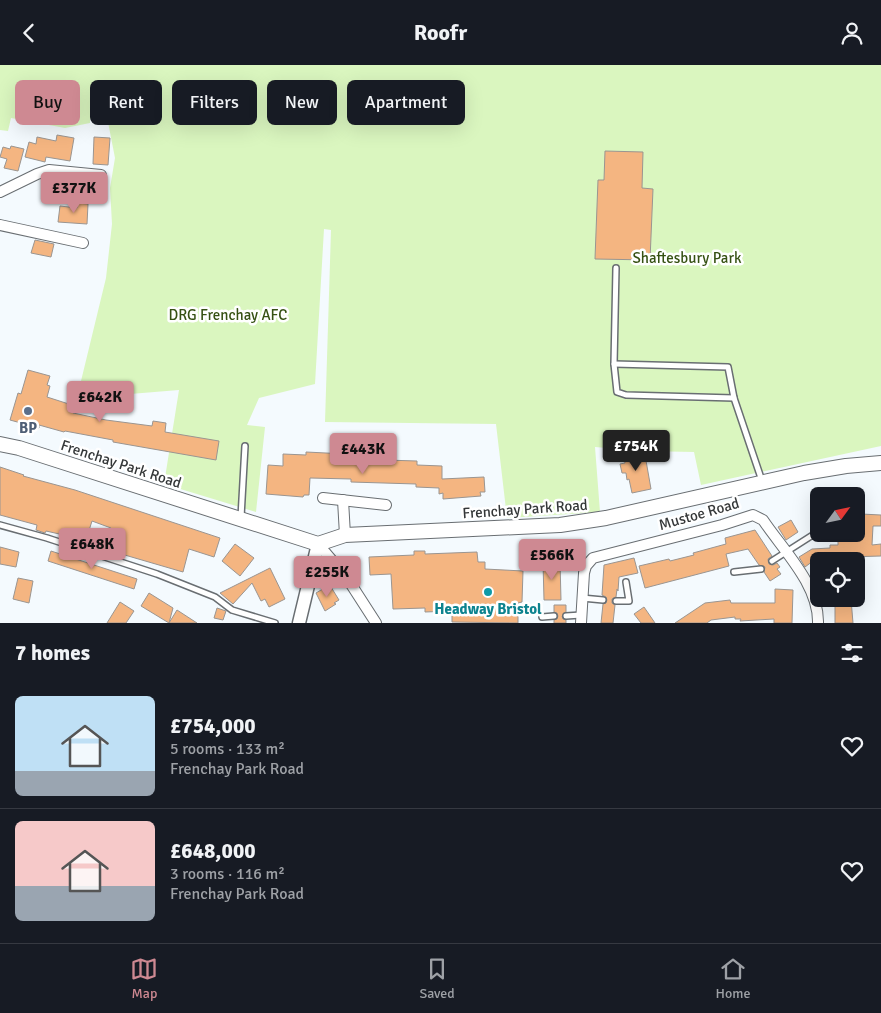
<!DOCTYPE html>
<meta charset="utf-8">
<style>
:root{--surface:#171b24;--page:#20242c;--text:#f1f3f6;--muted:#9ea1a6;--line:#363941;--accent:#ce8992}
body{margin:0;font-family:Signika,sans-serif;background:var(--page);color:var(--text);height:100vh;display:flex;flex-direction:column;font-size:19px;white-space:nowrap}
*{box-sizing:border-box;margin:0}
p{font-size:16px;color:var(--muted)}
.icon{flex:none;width:28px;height:28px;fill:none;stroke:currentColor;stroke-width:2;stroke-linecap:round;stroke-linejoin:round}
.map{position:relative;height:558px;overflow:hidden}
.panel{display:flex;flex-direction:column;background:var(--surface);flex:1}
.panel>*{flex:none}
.top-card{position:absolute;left:15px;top:15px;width:500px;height:45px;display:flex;gap:10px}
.needle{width:32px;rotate:57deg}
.controls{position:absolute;left:810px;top:422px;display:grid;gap:10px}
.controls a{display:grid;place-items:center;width:55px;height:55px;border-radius:8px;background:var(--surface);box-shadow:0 5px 20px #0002;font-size:25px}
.price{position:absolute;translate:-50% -42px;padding:0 11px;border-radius:5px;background:var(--accent);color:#111;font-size:16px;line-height:32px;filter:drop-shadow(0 1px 2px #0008)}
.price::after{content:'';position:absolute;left:50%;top:30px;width:15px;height:11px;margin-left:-8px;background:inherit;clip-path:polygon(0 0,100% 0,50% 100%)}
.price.active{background:#222;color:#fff}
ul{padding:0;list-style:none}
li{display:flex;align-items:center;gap:15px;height:125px;padding:0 15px}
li+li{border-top:1px solid var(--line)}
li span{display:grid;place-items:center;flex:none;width:140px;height:100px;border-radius:8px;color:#555}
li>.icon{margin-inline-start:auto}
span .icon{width:60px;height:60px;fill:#fffc;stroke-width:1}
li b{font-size:21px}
h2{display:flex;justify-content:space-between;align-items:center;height:60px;padding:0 15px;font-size:21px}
.chip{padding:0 18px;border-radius:8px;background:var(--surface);box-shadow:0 5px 20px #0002;font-size:18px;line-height:45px}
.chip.active{background:var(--accent);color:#111}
header{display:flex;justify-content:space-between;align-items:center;height:65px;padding:0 15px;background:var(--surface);font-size:22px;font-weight:800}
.dock{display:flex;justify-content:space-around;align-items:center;height:70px;border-top:1px solid var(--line);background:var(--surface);font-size:14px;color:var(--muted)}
.dock a{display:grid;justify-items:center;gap:2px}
.dock .active{color:var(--accent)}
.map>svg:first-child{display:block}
.green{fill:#daf6bf}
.building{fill:#f4b581;stroke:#9a9591}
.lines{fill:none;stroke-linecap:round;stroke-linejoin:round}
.service-casing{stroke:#696e72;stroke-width:8}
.minor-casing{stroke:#696e72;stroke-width:12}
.tertiary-casing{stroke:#696e72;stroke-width:15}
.secondary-casing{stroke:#696e72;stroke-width:16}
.service{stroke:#fff;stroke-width:5}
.minor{stroke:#fff;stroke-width:10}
.tertiary{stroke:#fff;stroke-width:12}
.secondary{stroke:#fff;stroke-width:14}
.service-dot{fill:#5c6f8a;stroke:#fff;stroke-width:2}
.culture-dot{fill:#0f9aa8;stroke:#fff;stroke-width:2}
.labels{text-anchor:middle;stroke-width:5;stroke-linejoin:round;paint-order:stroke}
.park-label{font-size:15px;fill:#365113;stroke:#fff}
.service-label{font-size:15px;font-weight:bold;fill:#4e5e75;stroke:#fff}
.street-label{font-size:15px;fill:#343738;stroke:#fff}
.culture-label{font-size:15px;font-weight:bold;fill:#0d838f;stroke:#fff}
</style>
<header><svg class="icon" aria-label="back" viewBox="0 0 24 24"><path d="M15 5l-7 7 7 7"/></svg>Roofr<svg class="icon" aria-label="person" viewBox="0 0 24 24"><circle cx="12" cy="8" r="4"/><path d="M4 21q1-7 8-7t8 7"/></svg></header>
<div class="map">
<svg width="881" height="558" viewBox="0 0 881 558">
<rect width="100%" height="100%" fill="#f4fafe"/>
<polygon class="green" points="0,0 881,0 881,381 701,420 694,387 642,386 595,382 600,447 507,453 496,359 325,357 331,165 324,164 315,319 259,333 247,360 265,362 256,447 164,419 179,325 130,329 81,316 106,213 112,159 110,123 115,93 107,52 104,48 90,54 90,58 65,63 11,53 8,66 0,65"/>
<g class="building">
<polygon points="57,70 74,73 70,96 46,92 45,97 25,92 29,77 36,79 37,72 56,76"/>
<polygon points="94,72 110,73 108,100 93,99"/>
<polygon points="11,81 24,84 18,106 4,103 7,94 0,92 3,82 10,84"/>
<polygon points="605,86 643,87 642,123 653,124 650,195 595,194 598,115 604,115"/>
<polygon points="77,138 88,139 87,159 58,157 60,141 77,143"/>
<polygon points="35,175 54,179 51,192 31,188"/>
<polygon points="28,305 50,311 47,320 50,321 47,332 75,341 73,348 106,355 152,361 153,356 166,358 165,367 219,376 216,395 113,377 113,375 65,366 64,367 39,360 39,363 10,355 18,328 21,329"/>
<polygon points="635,386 636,392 645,390 651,424 632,428 629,414 627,415 626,408 622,408 620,399 625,398 623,388"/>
<polygon points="306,387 346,389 352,390 352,394 417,396 417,400 442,401 442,414 484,412 485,427 480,427 481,431 443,434 443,428 439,429 439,423 416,422 416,419 351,417 351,414 310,413 309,430 304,430 303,432 266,429 268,400 283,401 283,389 306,390"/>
<polygon points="0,402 24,410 23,411 75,425 220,473 214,492 189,484 183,507 111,486 112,482 106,480 111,463 92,456 86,475 46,466 45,468 36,465 37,460 0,450"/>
<polygon points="861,449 881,450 881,461 873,461 872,480 881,479 881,491 846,492 846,495 813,496 805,502 799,492 812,484 830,483 830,480 838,480 838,475 861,474"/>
<polygon points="791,455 798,467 786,475 778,462"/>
<polygon points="755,465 772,491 768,494 769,499 773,500 777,498 780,502 777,504 781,509 770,516 764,507 765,502 759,500 748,484 726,489 729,501 645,523 639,501 669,494 670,496 694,490 693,488 726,479 725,473"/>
<polygon points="235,479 254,493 240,511 222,496"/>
<polygon points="0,482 19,487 16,502 0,499"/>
<polygon points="51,486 137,514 134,524 48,496"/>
<polygon points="414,486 425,486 425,489 477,487 478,497 485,497 485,504 523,506 522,537 518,538 518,558 452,557 452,546 425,547 425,543 393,544 391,509 370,510 369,492 414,490"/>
<polygon points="634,493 638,508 619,512 618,526 617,524 616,532 612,534 612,538 615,540 613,558 601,558 603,539 606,538 607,535 606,532 602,530 604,500"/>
<polygon points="543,497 560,497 561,535 544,535"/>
<polygon points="270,503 285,534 269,542 265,534 261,536 252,518 233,539 220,528"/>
<polygon points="18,513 33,516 29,538 13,534"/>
<polygon points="326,522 327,524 331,522 339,535 334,538 336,539 325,546 316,528"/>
<polygon points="775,524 793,525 792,558 774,558 774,554 740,556 741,554 735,554 735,552 711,555 707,558 675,558 705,538 730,535 731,538 775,538"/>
<polygon points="149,528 173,543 169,558 141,541"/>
<polygon points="835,534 851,534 853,558 835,558"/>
<polygon points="120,537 134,546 126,558 107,558"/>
<polygon points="554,540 566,540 566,547 562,551 563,554 566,555 566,558 554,558 554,555 557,554 558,551 557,548 554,547"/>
<polygon points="644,542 655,558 641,558 634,549"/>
<polygon points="217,543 226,546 223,555 214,553"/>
<polygon points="177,545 197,558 169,558"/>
</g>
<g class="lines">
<g class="service-casing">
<g id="service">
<polyline points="616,203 614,299 617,327 626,330 734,333"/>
<polyline points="614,299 728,302 734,333 762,416"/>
<polyline points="241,452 245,381"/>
<polyline points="0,460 47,473 157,509 215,532 232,545 275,558"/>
<polyline points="772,496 819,466"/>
<polyline points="734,507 761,504"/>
<polyline points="582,533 603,535"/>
<polyline points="616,536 629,536 626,517"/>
<polyline points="566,551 581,550"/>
<polyline points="542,552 554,551"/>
</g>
</g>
<g class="minor-casing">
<g id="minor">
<polyline points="0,127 37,109 49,105 101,110"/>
<polyline points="0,160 83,178"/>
<polyline points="323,433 386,440"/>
<polyline points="343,435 345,470"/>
<polyline points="318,479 347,513 376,558"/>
<path d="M581 558 584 508 586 501 593 493 722 460 753 450 763 455C783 485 819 520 818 558"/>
</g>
</g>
<g class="tertiary-casing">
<polyline id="tertiary" points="299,558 318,479"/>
</g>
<g class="secondary-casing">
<polyline id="secondary" points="0,379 19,383 318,479 345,470 560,460 606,453 804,408 846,401 881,398"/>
</g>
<use href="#service" class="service"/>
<use href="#minor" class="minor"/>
<use href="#tertiary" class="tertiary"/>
<use href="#secondary" class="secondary"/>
</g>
<circle class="service-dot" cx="28" cy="346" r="5"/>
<circle class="culture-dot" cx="488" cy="527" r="5"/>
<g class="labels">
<g class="park-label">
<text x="687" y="198">Shaftesbury Park</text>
<text x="228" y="255">DRG Frenchay AFC</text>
</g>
<g class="service-label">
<text x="28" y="368">BP</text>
</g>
<g class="street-label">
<text transform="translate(121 399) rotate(18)" y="5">Frenchay Park Road</text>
<text transform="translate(525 444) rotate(-4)" y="5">Frenchay Park Road</text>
<text transform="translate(699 449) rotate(-16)" y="5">Mustoe Road</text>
</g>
<g class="culture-label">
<text x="488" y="549">Headway Bristol</text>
</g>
</g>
</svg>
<div class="controls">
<a><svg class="needle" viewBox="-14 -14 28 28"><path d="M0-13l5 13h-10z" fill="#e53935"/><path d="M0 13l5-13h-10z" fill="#9ea1a6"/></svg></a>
<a><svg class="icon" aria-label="locate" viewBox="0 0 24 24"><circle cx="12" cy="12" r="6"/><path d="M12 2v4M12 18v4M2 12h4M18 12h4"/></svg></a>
</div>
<b class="price" style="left:74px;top:149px">£377K</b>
<b class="price" style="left:100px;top:358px">£642K</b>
<b class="price active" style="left:636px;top:407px">£754K</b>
<b class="price" style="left:363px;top:410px">£443K</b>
<b class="price" style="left:92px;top:505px">£648K</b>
<b class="price" style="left:552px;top:516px">£566K</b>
<b class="price" style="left:327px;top:533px">£255K</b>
<div class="top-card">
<a class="chip active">Buy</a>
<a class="chip">Rent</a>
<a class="chip">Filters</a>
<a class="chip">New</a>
<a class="chip">Apartment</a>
</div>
</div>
<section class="panel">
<h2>7 homes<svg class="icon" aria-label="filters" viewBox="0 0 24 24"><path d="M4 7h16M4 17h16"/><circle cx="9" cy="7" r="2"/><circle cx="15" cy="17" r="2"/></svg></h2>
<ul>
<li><span style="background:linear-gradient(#bfe0f5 75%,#9aa5b1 0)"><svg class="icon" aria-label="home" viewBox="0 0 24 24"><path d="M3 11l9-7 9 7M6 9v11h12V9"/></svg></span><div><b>£754,000</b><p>5 rooms · 133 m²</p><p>Frenchay Park Road</p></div><svg class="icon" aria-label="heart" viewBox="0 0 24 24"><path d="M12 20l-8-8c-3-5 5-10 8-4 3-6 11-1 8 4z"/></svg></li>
<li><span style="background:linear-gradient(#f6c9c9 65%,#9aa5b1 0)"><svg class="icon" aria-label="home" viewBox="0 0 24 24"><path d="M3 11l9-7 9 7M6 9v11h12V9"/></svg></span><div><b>£648,000</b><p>3 rooms · 116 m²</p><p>Frenchay Park Road</p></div><svg class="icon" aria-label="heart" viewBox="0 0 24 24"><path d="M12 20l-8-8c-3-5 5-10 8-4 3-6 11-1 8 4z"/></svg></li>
</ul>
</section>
<nav class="dock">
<a class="active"><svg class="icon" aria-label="map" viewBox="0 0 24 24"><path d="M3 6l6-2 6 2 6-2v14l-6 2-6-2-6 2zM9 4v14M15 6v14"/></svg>Map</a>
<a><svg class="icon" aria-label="saved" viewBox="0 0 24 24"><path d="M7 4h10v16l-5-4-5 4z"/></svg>Saved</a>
<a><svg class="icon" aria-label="home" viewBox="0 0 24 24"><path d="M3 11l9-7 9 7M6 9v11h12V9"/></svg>Home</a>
</nav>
